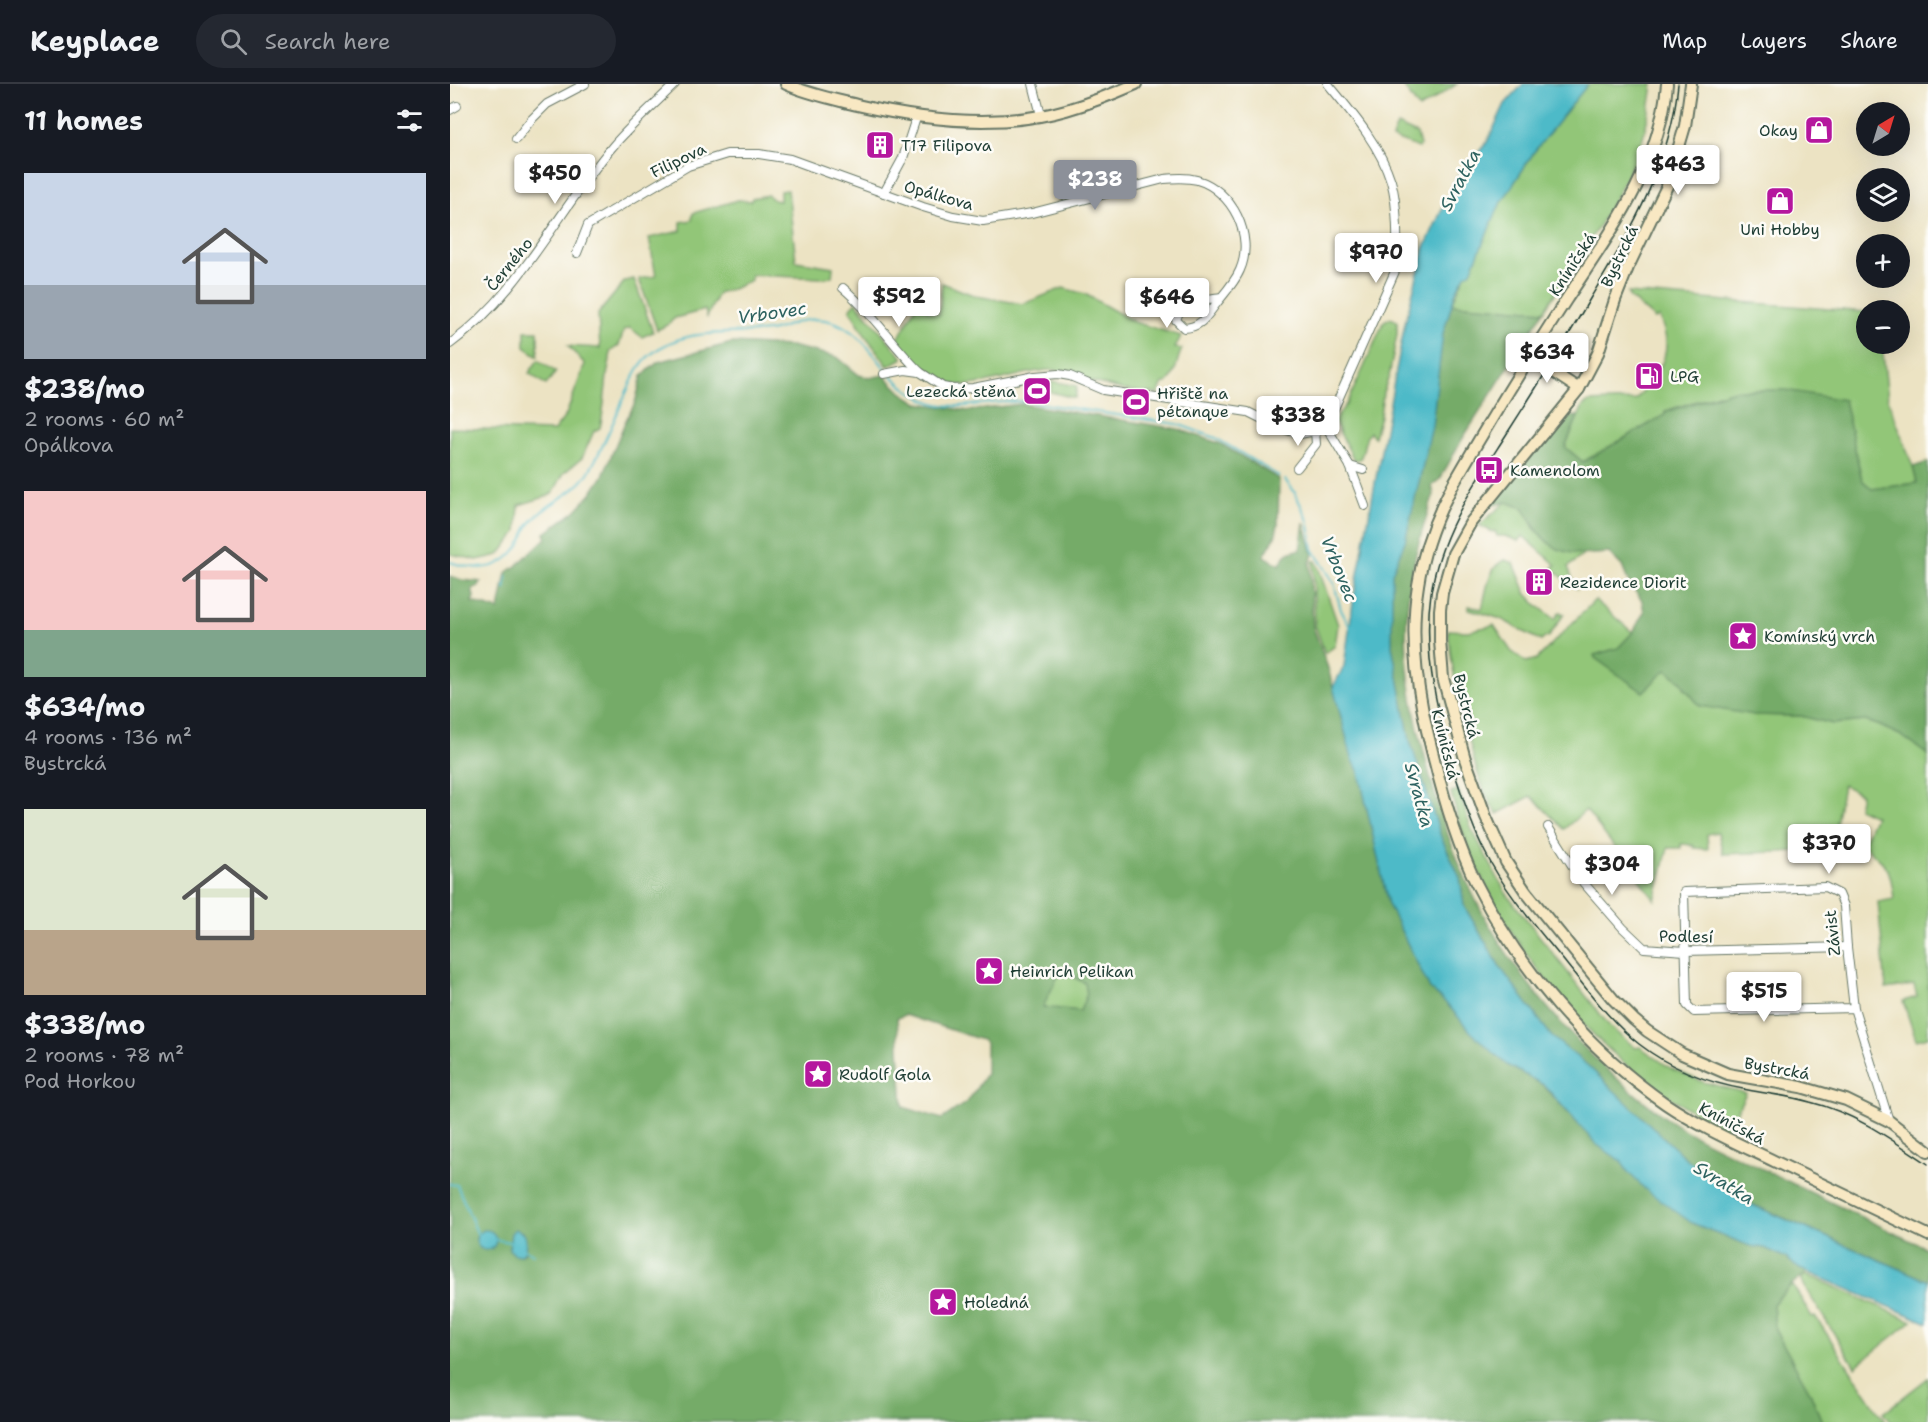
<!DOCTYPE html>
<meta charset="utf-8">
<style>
:root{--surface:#171b24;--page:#242831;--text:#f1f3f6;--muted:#9ea1a6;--line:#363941;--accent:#8c9099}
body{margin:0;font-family:"Shantell Sans",sans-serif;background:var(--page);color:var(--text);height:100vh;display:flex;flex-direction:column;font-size:22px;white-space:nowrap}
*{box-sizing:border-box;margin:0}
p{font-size:20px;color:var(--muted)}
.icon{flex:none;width:33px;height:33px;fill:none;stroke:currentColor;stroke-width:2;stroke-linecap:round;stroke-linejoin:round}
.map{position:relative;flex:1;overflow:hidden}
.sheet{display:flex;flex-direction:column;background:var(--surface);width:450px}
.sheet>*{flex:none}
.needle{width:39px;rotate:38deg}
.controls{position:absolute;left:1406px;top:18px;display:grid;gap:12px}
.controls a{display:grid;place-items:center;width:54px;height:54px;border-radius:50%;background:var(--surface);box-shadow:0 6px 24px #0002;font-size:30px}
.price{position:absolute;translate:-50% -51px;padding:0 14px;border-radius:6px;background:#fff;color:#222;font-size:20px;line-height:39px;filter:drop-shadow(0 2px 3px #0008)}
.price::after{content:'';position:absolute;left:50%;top:36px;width:18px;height:14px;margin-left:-9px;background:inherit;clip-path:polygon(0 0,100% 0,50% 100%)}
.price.active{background:var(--accent);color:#fff}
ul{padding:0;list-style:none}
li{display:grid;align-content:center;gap:12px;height:318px;padding:0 24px}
li span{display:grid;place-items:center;height:186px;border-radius:0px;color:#555}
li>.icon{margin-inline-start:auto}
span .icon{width:108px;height:108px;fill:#fffc;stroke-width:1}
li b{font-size:26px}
h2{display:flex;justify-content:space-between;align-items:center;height:72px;padding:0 24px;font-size:26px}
header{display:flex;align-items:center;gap:36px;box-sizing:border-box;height:84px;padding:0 30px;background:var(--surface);border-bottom:2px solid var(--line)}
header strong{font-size:28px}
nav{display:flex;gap:33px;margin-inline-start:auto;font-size:21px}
.search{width:420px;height:54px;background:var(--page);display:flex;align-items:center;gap:15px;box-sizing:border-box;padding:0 21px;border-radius:33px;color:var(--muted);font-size:22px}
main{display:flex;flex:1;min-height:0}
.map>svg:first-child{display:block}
.green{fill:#92c678;stroke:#588256;stroke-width:1.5}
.forest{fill:#75ab68;stroke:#4a744e;stroke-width:1.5;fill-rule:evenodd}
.water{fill:#4ebac8;stroke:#367c7e;stroke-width:1.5}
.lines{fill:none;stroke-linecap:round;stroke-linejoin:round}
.stream{stroke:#4ebac8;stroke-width:2}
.street-casing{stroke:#677766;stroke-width:10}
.secondary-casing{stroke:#677766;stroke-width:14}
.street{stroke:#fff;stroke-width:8}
.secondary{stroke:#f8e8c3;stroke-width:10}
.tram{stroke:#1f3d34;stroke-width:1.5}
.labels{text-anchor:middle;stroke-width:5;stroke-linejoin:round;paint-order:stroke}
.poi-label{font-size:16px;fill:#1f3d34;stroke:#fdfcf7;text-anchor:start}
.street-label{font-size:16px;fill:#1f3d34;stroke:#fdfcf7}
.water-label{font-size:18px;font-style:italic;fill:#2d6260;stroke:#fdfcf7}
</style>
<header>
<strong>Keyplace</strong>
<div class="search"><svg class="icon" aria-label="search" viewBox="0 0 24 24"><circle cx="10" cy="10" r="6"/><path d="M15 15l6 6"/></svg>Search here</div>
<nav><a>Map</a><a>Layers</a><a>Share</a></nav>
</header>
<main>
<section class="sheet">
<h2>11 homes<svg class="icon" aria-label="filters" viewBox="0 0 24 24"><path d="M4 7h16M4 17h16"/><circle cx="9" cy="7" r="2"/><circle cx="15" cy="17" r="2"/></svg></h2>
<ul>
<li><span style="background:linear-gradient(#c9d6e8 60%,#9aa5b1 0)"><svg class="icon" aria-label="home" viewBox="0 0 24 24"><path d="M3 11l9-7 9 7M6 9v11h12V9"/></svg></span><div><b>$238/mo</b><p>2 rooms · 60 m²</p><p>Opálkova</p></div></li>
<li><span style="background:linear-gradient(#f6c9c9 75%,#7fa58c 0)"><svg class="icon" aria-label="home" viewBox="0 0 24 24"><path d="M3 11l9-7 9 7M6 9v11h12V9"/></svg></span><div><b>$634/mo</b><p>4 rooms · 136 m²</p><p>Bystrcká</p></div></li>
<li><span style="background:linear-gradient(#dfe7d0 65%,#b9a48a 0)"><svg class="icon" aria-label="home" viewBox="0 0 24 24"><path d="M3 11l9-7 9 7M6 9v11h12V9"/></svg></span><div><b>$338/mo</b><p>2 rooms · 78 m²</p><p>Pod Horkou</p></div></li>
</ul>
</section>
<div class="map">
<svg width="1478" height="1338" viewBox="0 0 1478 1338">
<rect width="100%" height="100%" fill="#fdfcf7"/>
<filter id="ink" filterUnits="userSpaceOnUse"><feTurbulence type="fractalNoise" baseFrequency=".0167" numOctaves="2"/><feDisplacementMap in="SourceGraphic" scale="12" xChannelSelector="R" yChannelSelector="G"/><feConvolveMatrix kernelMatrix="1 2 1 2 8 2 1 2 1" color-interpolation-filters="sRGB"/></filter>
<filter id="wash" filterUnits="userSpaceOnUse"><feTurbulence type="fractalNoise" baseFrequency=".008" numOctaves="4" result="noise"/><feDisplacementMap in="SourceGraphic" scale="24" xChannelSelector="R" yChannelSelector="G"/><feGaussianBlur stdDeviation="1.35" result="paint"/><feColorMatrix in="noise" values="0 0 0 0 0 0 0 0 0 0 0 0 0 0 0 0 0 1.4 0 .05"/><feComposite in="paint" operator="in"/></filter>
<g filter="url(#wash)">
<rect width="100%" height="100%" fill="#ece3c3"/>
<g class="green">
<polygon points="952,0 1007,0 969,25"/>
<path d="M1138 0H1203C1200 20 1198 40 1191 59 1170 117 1127 174 1094 227L1002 220 1015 191 1021 187 1048 124 1084 68Z"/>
<polygon points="947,41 967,50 970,61 969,64 942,54"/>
<polygon points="338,106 346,177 383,183 382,193 371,194 301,191 301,196 285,204 268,209 257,233 255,226 225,234 217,241 207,246 189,195 206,192 199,154 231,147 231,138 242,136 243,129 288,116 301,117 302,114 318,111 324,116 330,117 330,107"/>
<path d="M184 195 203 248 192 253 180 244 174 246 169 261 160 268C161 277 158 283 157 292 155 309 154 326 150 344L144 347 132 374 114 389 103 409 98 412 69 421 67 448 49 471 27 476 0 470V344L104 347 116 331 135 280 118 262 150 264 148 230 175 197Z"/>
<path d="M492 199 526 212 573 220 613 204 635 210 684 238 731 252 725 264 732 265C725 279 728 288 717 299H713L708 310 674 306 631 295V292C621 289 610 285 599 286 558 288 516 316 478 290 465 282 457 267 447 257L467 220 480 228 489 230Z"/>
<path d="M1178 209 1416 228V260H1432L1438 315 1463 383 1467 399 1422 405 1412 396 1394 317 1268 310 1215 327V331L1133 378 1115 363 1133 322 1139 318 1186 316C1208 287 1227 270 1209 233L1205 235 1179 213Z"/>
<polygon points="406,218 453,274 438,282 415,251 400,226"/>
<path d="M940 234 947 237V250L939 293 933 308 930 332 924 353 920 348C913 355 915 366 910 375L904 376 884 337 897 319 914 283 934 237Z"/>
<polygon points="75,247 88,247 88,272 75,263"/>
<polygon points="88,276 106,288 96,301 79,289"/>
<polygon points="602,297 627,302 625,314 600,308"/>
<polygon points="1056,418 1074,424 1084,444 1108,465 1133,471 1118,483 1126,504 1102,485 1106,481 1073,452 1069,457 1055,452 1047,452 1045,447 1042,448 1029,441"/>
<path d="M1055 476 1064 479 1076 509 1088 522 1105 535 1110 528 1114 530 1098 554 1096 553 1091 557 1051 535 1019 525V522L1032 525C1036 510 1038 481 1055 476Z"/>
<polygon points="863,477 866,477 888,541 885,562 875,569 865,541"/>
<path d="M1145 516 1188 553 1216 585 1232 598 1304 631 1351 632 1383 640 1415 637 1428 641 1452 652 1478 671V953L1466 956 1453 917 1467 913 1464 901 1436 905 1428 818 1444 815C1440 780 1438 783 1412 760L1425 732 1408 724 1411 710 1393 701 1383 755 1376 758 1377 766 1273 770 1268 748 1257 750 1258 765 1244 764V761L1231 760V764H1218L1205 816 1136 726 1114 745 1081 712 1047 730C1030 706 1024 676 1017 647 1008 612 1001 583 998 546L1018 547 1044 541 1061 567 1076 578 1087 575Z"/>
<path d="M1008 706 1021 744 1056 809 1161 944 1186 964 1190 963 1222 985 1253 998 1296 1009 1277 1047C1249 1032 1222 1016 1196 997 1108 929 1026 817 1001 708Z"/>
<polygon points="611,886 635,899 637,910 630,927 592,923"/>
<polygon points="1355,1191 1367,1195 1462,1237 1405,1283 1357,1207 1351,1195"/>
<polygon points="1342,1200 1362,1233 1365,1232 1435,1338 1372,1338 1360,1308 1325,1246 1323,1220"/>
<polygon points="1478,1294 1478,1338 1440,1338 1433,1329"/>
</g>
<g class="forest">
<path d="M1002 220 1094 227 1013 354 990 395 982 402 984 411C979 421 977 433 973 444 948 526 953 591 975 673 986 717 999 760 1019 802 1059 889 1132 971 1208 1028 1241 1053 1282 1070 1319 1088 1372 1114 1425 1140 1478 1165V1197L1290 1115 1259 1092 1233 1072 1137 981 1102 953 1050 883 1014 822 1010 794 991 753 960 657 942 562V489L955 457 982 342 993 249Z"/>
<path d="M282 259 341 262 387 273 409 291 419 294 434 291 452 309 468 319 519 327 572 320 728 345 771 360 829 395 828 441 825 453 814 472 830 481C834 471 839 467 850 466L854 439 863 470 860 479 863 543 878 584 902 674 909 688 938 820 980 905 998 921 1021 948 1057 981 1093 1001 1146 1060 1171 1077 1178 1088 1242 1139 1300 1162 1315 1164 1336 1174 1350 1185 1359 1188 1342 1200 1323 1220 1325 1246 1360 1308 1372 1338H0V492L12 496 31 498 29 502 22 505 24 513 22 518 49 526 56 489 66 482 96 454 95 449 125 427 141 410 153 392 175 338 185 319 192 292 208 278ZM611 886 635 899 637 910 630 927 593 923ZM455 931 532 956 536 959V990L518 1017 492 1035 453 1023 447 934ZM72 1148 76 1154 75 1168 71 1171 64 1170 59 1165Z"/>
<path d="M1284 306H1335L1394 316 1412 396 1422 405 1467 399 1463 383 1478 378V671L1452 652 1428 641 1415 637 1383 640 1351 632 1304 631 1250 622 1234 603 1232 598 1216 586 1193 608 1145 574 1144 571 1168 564 1183 548 1194 528 1192 517 1178 497 1172 482 1159 469C1112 473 1095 467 1074 424L1056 418 1039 422 1091 360 1119 333 1128 332 1115 363 1133 378 1215 331V328Z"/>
</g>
<g class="water">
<polygon points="1073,0 1138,0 1084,68 1048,124 1021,187 1015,191 1006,207 993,249 982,342 955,457 942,489 942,562 960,657 991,753 1010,794 1014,822 1050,883 1102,953 1137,981 1233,1072 1259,1092 1291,1116 1478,1197 1478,1239 1350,1185 1336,1174 1315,1164 1300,1162 1242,1139 1196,1106 1178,1088 1171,1077 1146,1060 1094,1001 1057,981 1021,948 998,921 980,905 938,820 909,688 902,674 883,603 894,582 904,511 955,239 974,165 1006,95 1037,58 1055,20"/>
<path d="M65 1145C75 1148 77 1155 75 1166L71 1171 64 1170 59 1165 61 1149Z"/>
<circle cx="36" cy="1156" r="10"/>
</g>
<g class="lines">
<g class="stream">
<path d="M441 291C489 339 517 317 574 317L727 340 766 354 829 392"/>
<polyline points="835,396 844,407 858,436 863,465 884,499 891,526 901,545"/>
<path d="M0 478C30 488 53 487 71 458 75 451 76 443 81 438 97 419 120 412 134 395 149 375 165 333 176 309 183 295 188 281 200 271 235 242 277 252 318 247 331 246 344 237 357 236 395 230 417 261 437 287"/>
<polyline points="55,505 57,492"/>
<polyline points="0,1100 7,1101 28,1151 31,1151"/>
<polyline points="42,1155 60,1158"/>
<polyline points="73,1164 83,1170"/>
</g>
</g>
</g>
<g filter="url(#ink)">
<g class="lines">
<g class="street-casing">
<g id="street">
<polyline points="583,0 591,31"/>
<polyline points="0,26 7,22"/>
<polyline points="66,55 81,36 97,20 135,0"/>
<polyline points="434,109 453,74 466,34"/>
<path d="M127 169 138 141 238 82 277 70H309L340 75 473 123 503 132 533 137 582 129 714 95C725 94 736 93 747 96 782 106 805 152 790 186 785 198 774 210 766 220 757 232 751 243 734 244L726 236C732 214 751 217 771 213"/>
<path d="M393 204C423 229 442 261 470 288"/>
<path d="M0 260C71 209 108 126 163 62 182 40 204 21 225 0"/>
<path d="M434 290 455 286 470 288 493 303 503 305 523 304 585 292 608 290 620 292 653 306 798 328 830 344 850 350 865 347 883 327 946 185C948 161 948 120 941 97 930 61 902 29 878 0"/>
<polyline points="874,339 900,382 915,422"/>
<polyline points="900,382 913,386"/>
<polyline points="847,384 866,360 865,347"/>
<polyline points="1098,743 1132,797 1173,844 1194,864 1235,867 1397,863"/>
<polyline points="1404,924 1244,928 1237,921 1234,808 1375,803 1389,810 1394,822 1397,863 1404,924 1439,1037"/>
</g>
</g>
<g class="secondary-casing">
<g id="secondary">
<path d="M336 0C358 10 383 15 407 21 472 36 551 45 616 26 640 19 663 10 686 0"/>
<path d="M1217 0C1210 83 1160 149 1116 216 1080 272 1045 328 1012 385 991 420 974 460 968 501 959 557 968 613 982 667 993 712 1006 758 1026 799 1069 885 1137 965 1216 1020 1250 1043 1289 1060 1326 1078 1377 1102 1427 1127 1478 1151"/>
<polyline points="1241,0 1235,42 1218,100 1179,181 1165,216 1148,269 1129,305 1021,438 1003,470 992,509 990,526 990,557 993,594 1015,675 1036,733 1056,778 1076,808 1163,915 1184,936 1197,947 1232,970 1278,990 1351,1003 1396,1016 1439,1037 1478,1067"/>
<polyline points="1080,273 1129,305"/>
</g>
</g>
<use href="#street" class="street"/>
<use href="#secondary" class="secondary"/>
<path class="tram" d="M1228 0C1221 80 1181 146 1141 213 1114 260 1085 306 1056 351 1024 401 990 449 981 509 972 573 989 635 1007 696 1015 721 1023 745 1035 768 1056 810 1089 846 1118 882 1140 909 1161 938 1189 960 1221 985 1258 999 1298 1006 1319 1010 1340 1012 1360 1018 1405 1029 1441 1055 1478 1080"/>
</g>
</g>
<defs>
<g id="shop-square" transform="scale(1.5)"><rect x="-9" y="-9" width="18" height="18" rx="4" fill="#b5179e" stroke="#fdfcf7"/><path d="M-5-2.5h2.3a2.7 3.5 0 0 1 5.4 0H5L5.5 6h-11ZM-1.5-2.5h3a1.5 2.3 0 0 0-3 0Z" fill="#fff"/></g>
<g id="building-square" transform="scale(1.5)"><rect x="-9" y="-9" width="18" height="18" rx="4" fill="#b5179e" stroke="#fdfcf7"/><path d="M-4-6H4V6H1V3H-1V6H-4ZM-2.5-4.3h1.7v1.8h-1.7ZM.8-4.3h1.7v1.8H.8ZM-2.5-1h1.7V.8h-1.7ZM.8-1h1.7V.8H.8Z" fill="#fff"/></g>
<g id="fuel-square" transform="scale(1.5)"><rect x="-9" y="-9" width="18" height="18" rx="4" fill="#b5179e" stroke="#fdfcf7"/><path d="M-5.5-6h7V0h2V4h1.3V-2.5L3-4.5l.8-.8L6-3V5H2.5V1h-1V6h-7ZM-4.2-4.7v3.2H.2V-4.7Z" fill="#fff"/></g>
<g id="stadium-square" transform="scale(1.5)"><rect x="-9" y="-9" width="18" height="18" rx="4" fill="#b5179e" stroke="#fdfcf7"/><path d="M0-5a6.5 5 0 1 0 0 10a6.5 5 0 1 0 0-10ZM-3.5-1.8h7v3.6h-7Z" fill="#fff"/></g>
<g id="bus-square" transform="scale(1.5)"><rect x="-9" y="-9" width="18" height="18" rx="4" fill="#b5179e" stroke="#fdfcf7"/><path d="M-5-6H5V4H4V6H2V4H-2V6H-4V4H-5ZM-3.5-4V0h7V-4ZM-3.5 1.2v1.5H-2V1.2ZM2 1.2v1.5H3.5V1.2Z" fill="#fff"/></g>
<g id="sight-square" transform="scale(1.5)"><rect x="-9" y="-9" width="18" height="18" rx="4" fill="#b5179e" stroke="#fdfcf7"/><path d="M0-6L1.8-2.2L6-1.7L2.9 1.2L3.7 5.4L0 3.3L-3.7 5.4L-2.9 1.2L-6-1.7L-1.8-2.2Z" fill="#fff"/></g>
</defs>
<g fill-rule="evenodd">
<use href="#shop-square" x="1369" y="46"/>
<use href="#building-square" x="430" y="61"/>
<use href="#shop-square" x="1330" y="117"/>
<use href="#fuel-square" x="1199" y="292"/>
<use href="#stadium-square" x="587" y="307"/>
<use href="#stadium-square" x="686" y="318"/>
<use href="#bus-square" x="1039" y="386"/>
<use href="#building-square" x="1089" y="498"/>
<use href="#sight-square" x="1293" y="552"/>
<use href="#sight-square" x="539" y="887"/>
<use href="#sight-square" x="368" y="990"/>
<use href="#sight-square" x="493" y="1218"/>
</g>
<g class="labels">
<g class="poi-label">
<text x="1348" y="52" text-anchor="end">Okay</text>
<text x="451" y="67">T17 Filipova</text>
<text x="1330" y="151" text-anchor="middle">Uni Hobby</text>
<text x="1220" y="298">LPG</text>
<text x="566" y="313" text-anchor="end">Lezecká stěna</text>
<text x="707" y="315">Hřiště na<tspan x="707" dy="18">pétanque</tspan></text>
<text x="1060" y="392">Kamenolom</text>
<text x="1110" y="504">Rezidence Diorit</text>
<text x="1314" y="558">Komínský vrch</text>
<text x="560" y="893">Heinrich Pelikan</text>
<text x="389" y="996">Rudolf Gola</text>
<text x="514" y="1224">Holedná</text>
</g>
<g class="street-label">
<text transform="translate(228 76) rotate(-26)" y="6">Filipova</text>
<text transform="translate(489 111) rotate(16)" y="6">Opálkova</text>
<text transform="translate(1169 172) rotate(-65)" y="6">Bystrcká</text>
<text transform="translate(59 180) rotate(-51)" y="6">Černého</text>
<text transform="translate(1122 180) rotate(-57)" y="6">Kníničská</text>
<text transform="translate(1017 622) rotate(76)" y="6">Bystrcká</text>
<text transform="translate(996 660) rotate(76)" y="6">Kníničská</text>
<text transform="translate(1382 849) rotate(-96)" y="6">Závist</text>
<text transform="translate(1236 852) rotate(1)" y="6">Podlesí</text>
<text transform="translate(1327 984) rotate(10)" y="6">Bystrcká</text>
<text transform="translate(1282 1039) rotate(28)" y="6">Kníničská</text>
</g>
<g class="water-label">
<text transform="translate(1010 96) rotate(-62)" y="6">Svratka</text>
<text transform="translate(322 229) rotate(-8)" y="6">Vrbovec</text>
<text transform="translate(889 485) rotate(68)" y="6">Vrbovec</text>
<text transform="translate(969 711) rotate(75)" y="6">Svratka</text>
<text transform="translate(1274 1099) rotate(31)" y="6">Svratka</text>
</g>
</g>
</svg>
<div class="controls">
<a><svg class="needle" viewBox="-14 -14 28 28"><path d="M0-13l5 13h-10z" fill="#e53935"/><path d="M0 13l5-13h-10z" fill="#9ea1a6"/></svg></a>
<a><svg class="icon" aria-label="layers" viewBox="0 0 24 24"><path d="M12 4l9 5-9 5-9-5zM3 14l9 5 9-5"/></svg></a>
<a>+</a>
<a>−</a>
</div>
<b class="price" style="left:1228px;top:112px">$463</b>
<b class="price" style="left:105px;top:121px">$450</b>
<b class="price active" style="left:645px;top:127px">$238</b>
<b class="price" style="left:926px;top:200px">$970</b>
<b class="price" style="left:449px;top:244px">$592</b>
<b class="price" style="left:717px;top:245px">$646</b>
<b class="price" style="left:1097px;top:300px">$634</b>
<b class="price" style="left:848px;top:363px">$338</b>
<b class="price" style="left:1379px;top:791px">$370</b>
<b class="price" style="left:1162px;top:812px">$304</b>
<b class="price" style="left:1314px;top:939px">$515</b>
</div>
</main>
